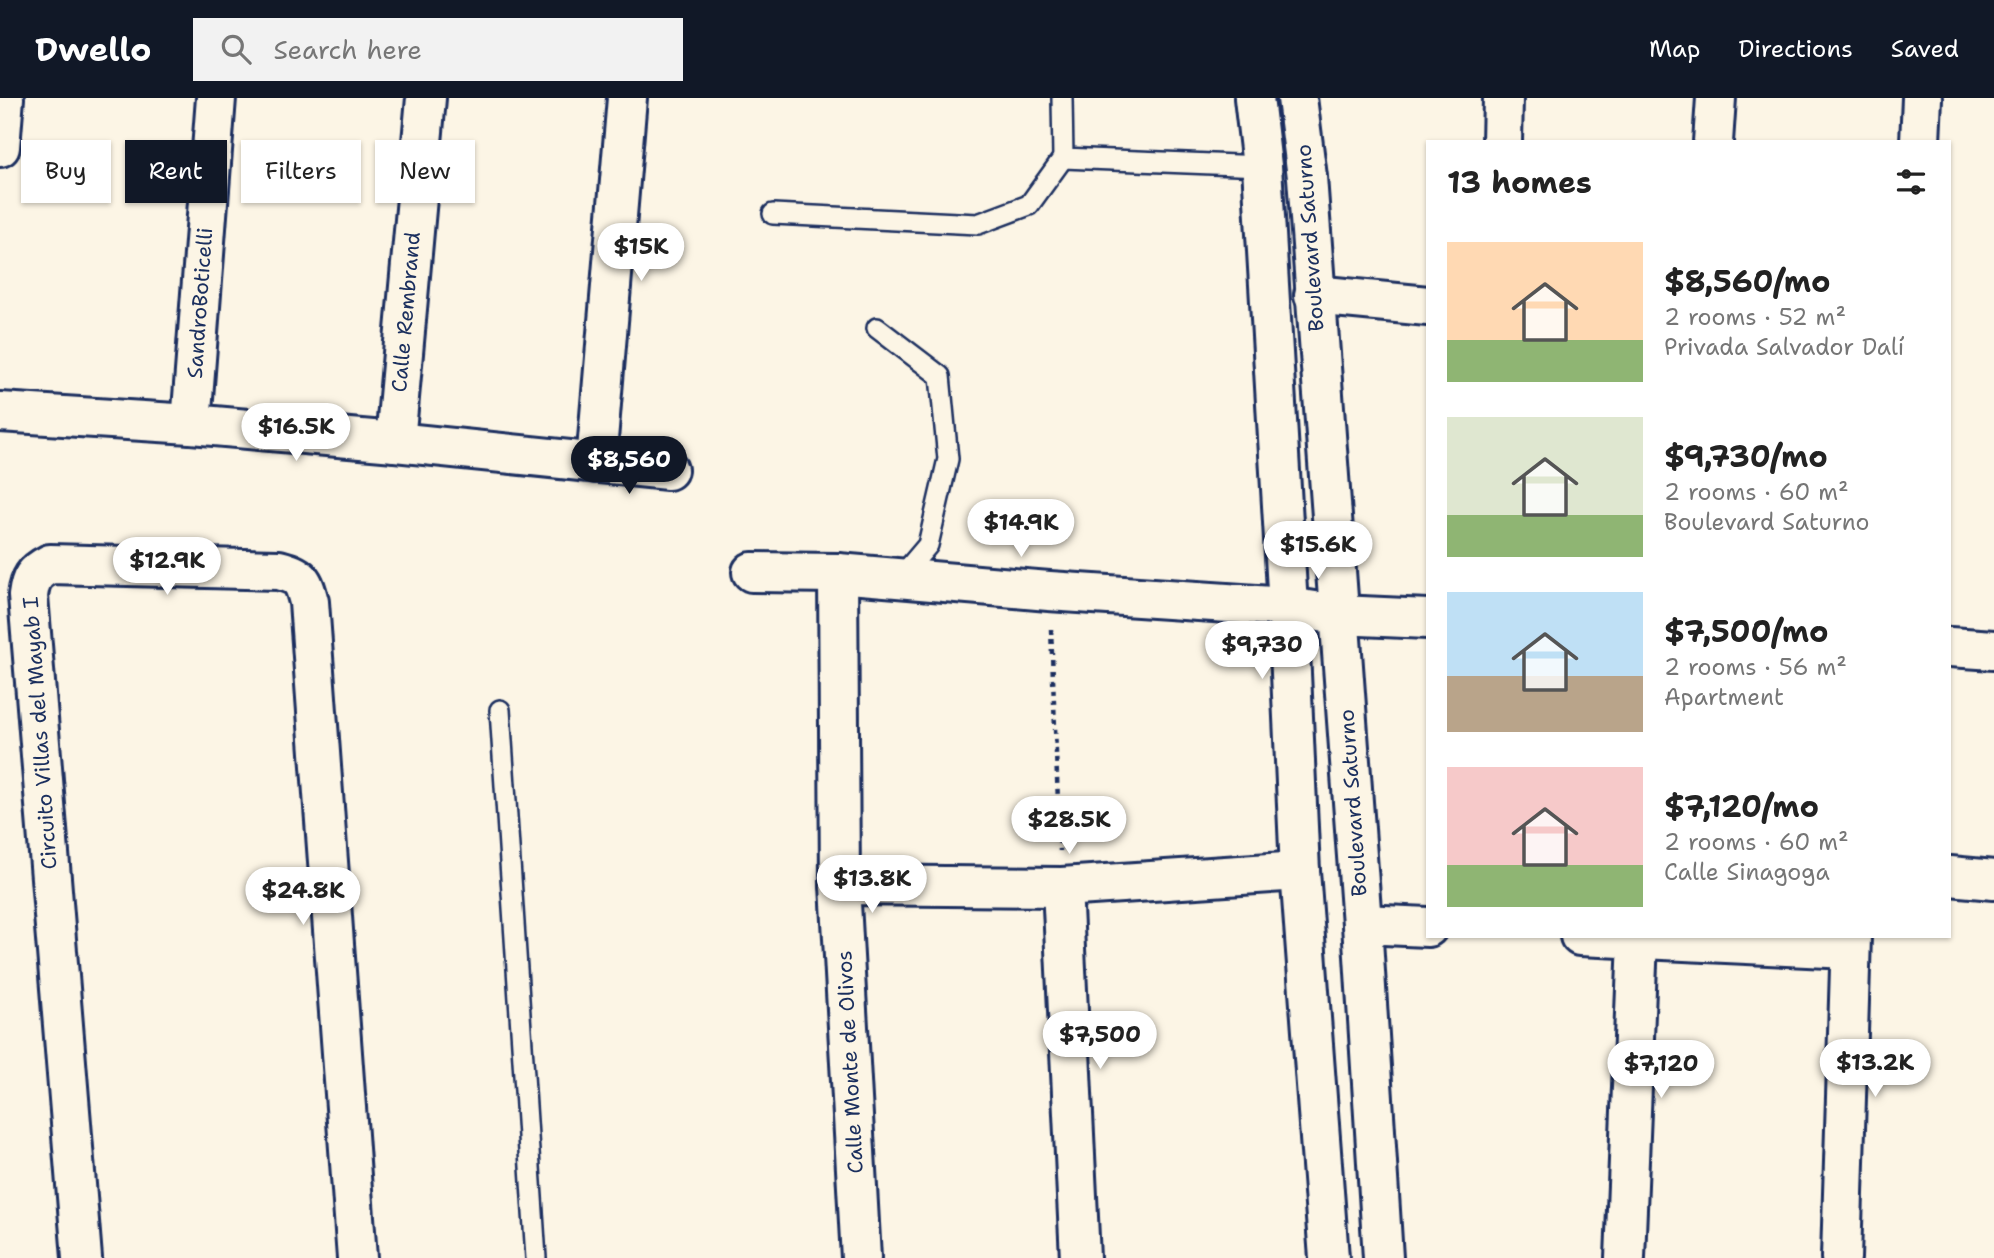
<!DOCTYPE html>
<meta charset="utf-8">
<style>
:root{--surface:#fff;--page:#f2f2f2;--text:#222;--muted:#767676;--accent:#111827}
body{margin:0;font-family:"Shantell Sans",sans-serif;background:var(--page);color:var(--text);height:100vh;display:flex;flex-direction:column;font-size:26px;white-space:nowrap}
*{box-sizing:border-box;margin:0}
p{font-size:23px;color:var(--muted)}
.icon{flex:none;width:38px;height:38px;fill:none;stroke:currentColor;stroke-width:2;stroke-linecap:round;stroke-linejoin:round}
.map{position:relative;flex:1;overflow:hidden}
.panel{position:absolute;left:1426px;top:42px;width:525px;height:798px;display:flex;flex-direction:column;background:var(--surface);border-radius:0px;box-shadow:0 2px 5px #0004}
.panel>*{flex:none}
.top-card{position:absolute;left:21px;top:42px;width:665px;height:63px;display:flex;gap:14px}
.price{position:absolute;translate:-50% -60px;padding:0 16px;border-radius:24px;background:#fff;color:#222;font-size:23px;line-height:46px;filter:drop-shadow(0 2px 4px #0008)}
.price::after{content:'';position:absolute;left:50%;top:42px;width:21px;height:16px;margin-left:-10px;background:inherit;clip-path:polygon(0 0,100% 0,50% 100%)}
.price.current{background:var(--accent);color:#fff}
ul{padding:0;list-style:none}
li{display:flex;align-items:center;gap:21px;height:175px;padding:0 21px}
li span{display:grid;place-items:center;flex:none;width:196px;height:140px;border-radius:0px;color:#555}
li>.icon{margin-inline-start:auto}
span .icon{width:84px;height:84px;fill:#fffc;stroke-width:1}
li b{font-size:30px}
h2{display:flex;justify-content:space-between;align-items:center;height:84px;padding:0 21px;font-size:30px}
.pill{padding:0 24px;border-radius:0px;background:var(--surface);box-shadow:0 2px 5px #0004;font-size:24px;line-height:63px}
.pill.current{background:var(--accent);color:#fff}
header{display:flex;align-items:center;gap:42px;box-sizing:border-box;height:98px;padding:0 35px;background:var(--accent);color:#fff}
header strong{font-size:33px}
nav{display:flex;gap:38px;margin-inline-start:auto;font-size:24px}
.search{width:490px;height:63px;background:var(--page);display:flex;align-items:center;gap:18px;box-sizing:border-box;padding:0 24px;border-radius:0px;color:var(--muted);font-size:26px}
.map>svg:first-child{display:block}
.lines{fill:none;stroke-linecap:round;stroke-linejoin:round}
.service-casing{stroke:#1b2f5e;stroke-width:24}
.minor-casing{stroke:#1b2f5e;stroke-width:44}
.tertiary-casing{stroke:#1b2f5e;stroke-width:44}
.path{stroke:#1b2f5e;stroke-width:4.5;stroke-dasharray:5 5;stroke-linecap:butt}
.service{stroke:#fcf5e5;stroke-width:19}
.minor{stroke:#fcf5e5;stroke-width:38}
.tertiary{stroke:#fcf5e5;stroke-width:38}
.labels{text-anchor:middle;stroke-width:6;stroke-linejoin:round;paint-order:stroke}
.street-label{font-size:21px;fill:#1b2f5e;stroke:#fcf5e5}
</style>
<header>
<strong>Dwello</strong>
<div class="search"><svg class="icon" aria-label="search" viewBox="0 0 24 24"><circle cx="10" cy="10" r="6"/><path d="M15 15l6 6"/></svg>Search here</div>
<nav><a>Map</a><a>Directions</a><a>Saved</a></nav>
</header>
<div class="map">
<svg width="1994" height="1160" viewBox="0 0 1994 1160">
<rect width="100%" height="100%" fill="#fcf5e5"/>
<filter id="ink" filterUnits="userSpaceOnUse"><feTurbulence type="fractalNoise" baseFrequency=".0143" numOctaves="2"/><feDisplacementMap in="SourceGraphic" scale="14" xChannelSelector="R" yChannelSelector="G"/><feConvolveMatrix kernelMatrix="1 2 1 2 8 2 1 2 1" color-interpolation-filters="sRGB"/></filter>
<g filter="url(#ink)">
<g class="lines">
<g class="service-casing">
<g id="service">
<polyline points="1062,0 1063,60 1262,68"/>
<polyline points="773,116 978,126 1029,107 1063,60"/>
<polyline points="877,230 940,278 948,361 928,447 900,480"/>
<polyline points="500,612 536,1160"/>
</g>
</g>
<g class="minor-casing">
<g id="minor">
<polyline points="1502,44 1503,0"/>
<polyline points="1713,44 1716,0"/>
<polyline points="1920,44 1922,0"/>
<polyline points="0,49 4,0"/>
<polyline points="1314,197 1428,208"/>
<polyline points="0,314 191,326 395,344 668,372"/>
<polyline points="191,326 216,0"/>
<polyline points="395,344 426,0"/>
<polyline points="596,365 627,0"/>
<polyline points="752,474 838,475 1049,493 1288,509 1339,517 1428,521"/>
<polyline points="838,475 840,787 861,1160"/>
<polyline points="1950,549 1994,552"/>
<polyline points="1950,778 1994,782"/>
<polyline points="840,787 1062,789 1300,773"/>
<polyline points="1062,789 1080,1160"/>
<polyline points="1362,826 1428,829"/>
<polyline points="1580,838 1849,851"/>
<path d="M82 1160 28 498C30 481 34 474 50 466L279 472C301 478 303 481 309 504L357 1160"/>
<polyline points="1625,1160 1638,842"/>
<polyline points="1841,1160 1851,838"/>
</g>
</g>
<g class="tertiary-casing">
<g id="tertiary">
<polyline points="1254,0 1262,68 1288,509 1300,773 1329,1160"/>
<polyline points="1297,0 1307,79 1362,826 1383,1160"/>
</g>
</g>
<polyline class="path" points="1051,531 1060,753"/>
<use href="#service" class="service"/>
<use href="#minor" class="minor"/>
<use href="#tertiary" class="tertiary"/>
</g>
</g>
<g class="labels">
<g class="street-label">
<text transform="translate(1310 140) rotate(-94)" y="7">Boulevard Saturno</text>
<text transform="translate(200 205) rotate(-86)" y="7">SandroBoticelli</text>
<text transform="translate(406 214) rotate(-85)" y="7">Calle Rembrand</text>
<text transform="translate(40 635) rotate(-94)" y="7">Circuito Villas del Mayab I</text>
<text transform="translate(1353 705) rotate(-94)" y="7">Boulevard Saturno</text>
<text transform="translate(850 964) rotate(-93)" y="7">Calle Monte de Olivos</text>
</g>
</g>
</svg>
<b class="price" style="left:641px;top:185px">$15K</b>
<b class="price" style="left:296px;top:365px">$16.5K</b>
<b class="price current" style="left:629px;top:398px">$8,560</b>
<b class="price" style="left:1021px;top:461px">$14.9K</b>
<b class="price" style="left:1318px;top:483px">$15.6K</b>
<b class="price" style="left:167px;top:499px">$12.9K</b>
<b class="price" style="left:1262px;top:583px">$9,730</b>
<b class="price" style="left:1069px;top:758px">$28.5K</b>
<b class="price" style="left:872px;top:817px">$13.8K</b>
<b class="price" style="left:303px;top:829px">$24.8K</b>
<b class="price" style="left:1100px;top:973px">$7,500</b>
<b class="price" style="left:1875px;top:1001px">$13.2K</b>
<b class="price" style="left:1661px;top:1002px">$7,120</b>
<div class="top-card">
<a class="pill">Buy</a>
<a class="pill current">Rent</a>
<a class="pill">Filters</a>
<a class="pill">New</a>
</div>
<section class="panel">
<h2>13 homes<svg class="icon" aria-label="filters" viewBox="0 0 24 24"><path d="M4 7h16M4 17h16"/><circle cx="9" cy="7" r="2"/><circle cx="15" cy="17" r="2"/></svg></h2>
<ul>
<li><span style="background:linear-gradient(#ffd9b3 70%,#8fb573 0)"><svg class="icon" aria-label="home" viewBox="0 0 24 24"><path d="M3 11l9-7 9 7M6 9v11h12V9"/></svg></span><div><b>$8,560/mo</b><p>2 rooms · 52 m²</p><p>Privada Salvador Dalí</p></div></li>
<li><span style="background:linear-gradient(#dfe7d0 70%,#8fb573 0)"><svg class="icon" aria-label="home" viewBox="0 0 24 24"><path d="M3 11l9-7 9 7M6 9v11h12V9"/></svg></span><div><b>$9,730/mo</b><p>2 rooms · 60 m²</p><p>Boulevard Saturno</p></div></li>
<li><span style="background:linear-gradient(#bfe0f5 60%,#b9a48a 0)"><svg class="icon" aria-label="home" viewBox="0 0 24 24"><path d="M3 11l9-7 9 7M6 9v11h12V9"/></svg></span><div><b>$7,500/mo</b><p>2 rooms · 56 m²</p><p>Apartment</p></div></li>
<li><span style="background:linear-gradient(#f6c9c9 70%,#8fb573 0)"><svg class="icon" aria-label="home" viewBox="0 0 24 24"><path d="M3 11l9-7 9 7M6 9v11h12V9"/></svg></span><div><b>$7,120/mo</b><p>2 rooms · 60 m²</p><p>Calle Sinagoga</p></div></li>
</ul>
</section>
</div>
